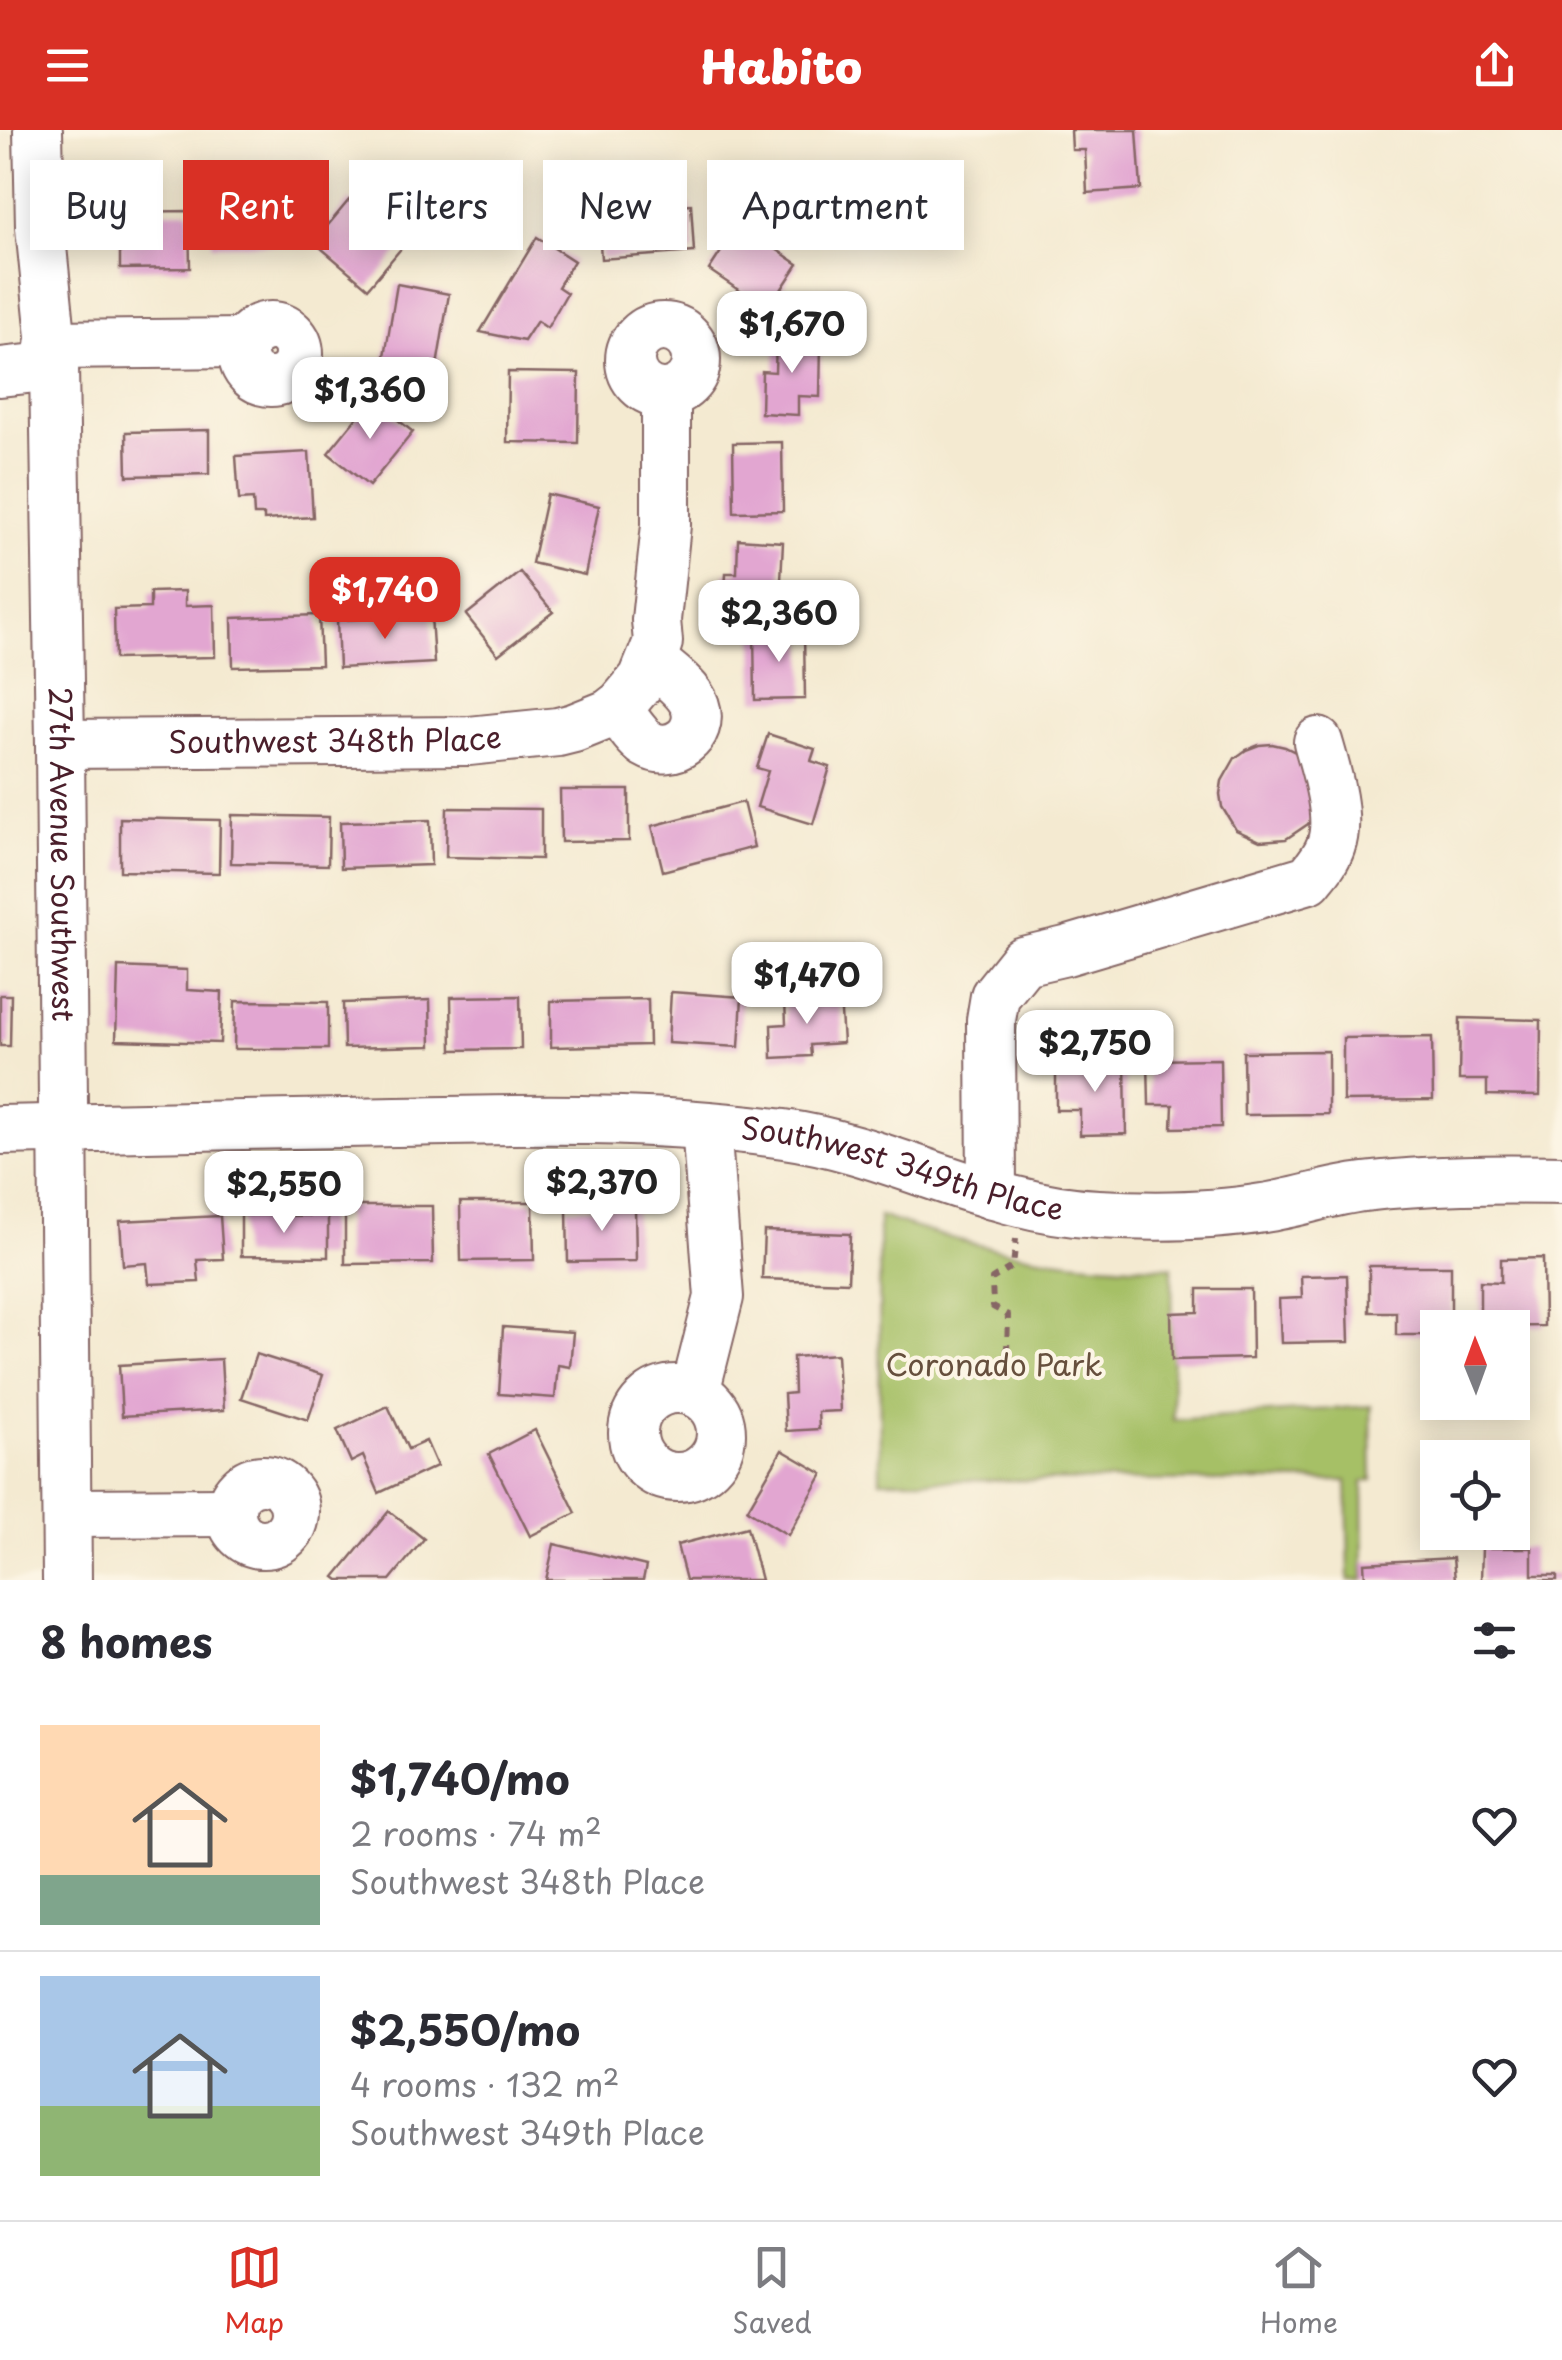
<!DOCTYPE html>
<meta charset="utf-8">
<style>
:root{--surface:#fff;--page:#f2f2f3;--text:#2b2b33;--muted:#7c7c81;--line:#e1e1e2;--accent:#d93025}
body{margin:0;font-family:"Playpen Sans",sans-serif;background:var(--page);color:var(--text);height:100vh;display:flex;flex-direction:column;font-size:38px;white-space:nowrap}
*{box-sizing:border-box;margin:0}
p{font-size:32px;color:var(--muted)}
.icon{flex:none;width:55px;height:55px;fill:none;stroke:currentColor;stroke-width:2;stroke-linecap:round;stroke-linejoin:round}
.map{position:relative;height:1450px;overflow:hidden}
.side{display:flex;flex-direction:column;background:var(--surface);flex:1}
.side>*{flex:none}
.top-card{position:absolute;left:30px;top:30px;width:1000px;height:90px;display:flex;gap:20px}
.needle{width:65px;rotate:359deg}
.controls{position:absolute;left:1420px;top:1180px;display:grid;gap:20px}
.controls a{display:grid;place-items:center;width:110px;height:110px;border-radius:0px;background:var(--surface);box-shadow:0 5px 25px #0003;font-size:50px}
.price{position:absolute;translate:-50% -85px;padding:0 22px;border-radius:20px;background:#fff;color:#222;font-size:32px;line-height:65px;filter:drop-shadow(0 2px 5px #0008)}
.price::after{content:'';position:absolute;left:50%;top:60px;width:30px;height:22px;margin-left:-15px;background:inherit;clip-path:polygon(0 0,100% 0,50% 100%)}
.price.selected{background:var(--accent);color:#fff}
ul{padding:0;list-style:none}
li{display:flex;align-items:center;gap:30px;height:250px;padding:0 40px}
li+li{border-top:2px solid var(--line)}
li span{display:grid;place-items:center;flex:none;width:280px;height:200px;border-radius:0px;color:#555}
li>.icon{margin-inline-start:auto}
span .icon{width:120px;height:120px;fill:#fffc;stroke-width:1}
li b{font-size:42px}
h2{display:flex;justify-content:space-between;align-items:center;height:120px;padding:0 40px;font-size:42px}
.pill{padding:0 35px;border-radius:0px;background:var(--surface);box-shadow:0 5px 25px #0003;font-size:35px;line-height:90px}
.pill.selected{background:var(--accent);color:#fff}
header{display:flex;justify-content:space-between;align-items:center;height:130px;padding:0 40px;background:var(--accent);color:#fff;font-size:45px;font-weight:800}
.menu{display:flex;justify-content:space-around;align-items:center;height:140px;border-top:2px solid var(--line);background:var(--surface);font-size:28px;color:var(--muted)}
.menu a{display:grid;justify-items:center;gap:5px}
.menu .selected{color:var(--accent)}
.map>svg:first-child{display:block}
.green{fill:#a6c066;stroke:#787048;stroke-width:2.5}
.building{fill:#e2a6d1}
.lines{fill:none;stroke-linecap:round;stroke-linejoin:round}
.minor-casing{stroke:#866665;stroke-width:52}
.path{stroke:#866665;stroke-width:6;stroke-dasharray:8 8;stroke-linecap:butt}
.minor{stroke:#fff;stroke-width:48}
.labels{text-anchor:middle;stroke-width:8;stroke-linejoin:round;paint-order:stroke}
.street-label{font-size:30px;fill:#4a1f2b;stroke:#fcf5e5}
.park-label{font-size:30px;fill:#664f3d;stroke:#fcf5e5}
</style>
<header><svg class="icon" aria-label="menu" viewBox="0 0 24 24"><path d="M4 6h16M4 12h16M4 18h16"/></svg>Habito<svg class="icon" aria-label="share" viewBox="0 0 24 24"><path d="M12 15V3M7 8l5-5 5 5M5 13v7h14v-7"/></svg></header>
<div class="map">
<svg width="1562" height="1450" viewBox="0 0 1562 1450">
<rect width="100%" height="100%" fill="#fcf5e5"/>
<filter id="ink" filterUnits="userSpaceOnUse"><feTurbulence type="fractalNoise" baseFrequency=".01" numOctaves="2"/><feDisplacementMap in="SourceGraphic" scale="20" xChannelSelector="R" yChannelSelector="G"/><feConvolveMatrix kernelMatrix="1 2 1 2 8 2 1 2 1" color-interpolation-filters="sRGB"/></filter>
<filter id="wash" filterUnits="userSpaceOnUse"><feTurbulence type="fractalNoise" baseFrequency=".0048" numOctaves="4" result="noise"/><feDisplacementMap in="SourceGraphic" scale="40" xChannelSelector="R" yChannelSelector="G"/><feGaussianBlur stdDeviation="2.25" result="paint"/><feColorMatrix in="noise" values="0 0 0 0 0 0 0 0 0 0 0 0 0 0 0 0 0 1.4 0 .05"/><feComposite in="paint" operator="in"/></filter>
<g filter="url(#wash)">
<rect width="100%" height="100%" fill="#f4ead1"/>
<path class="green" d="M879 1086C982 1121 1063 1136 1172 1137L1173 1290 1371 1276 1372 1350 1363 1351 1364 1450H1349L1347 1351 880 1350Z"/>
<g id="blocks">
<g class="building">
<polygon points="1071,0 1137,0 1141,59 1087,63 1085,20 1072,20"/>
<polygon points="304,65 305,114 212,115 211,66"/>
<polygon points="349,70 404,115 368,158 314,112"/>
<polygon points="691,74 694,122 601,129 598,81"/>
<polygon points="189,81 190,138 120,139 120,82"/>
<polygon points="739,94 798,134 768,180 709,140"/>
<polygon points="537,107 574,131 558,157 567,163 547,198 537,191 524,211 480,202"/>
<polygon points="397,154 449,164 431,272 379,262"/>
<polygon points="776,208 821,211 820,267 798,266 798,285 761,283 762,241 775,242"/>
<polygon points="508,242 579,243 578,313 507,312"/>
<polygon points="372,269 413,302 369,356 328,323"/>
<polygon points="209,300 209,344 127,346 126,302"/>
<polygon points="782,312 783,381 734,382 733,313"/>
<polygon points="309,322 313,387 264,390 264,385 254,385 253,369 239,370 236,326"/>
<polygon points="547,364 599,376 585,445 532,433"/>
<polygon points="738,409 783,412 780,469 762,468 761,483 724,481 726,443 737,443"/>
<polygon points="520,442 553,482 498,525 466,485"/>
<polygon points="185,461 185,476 214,475 215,527 115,529 114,479 150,478 150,462"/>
<polygon points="319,485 321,535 233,537 232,488"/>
<polygon points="431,485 434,533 339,538 337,490"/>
<polygon points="754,500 804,500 805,569 755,570"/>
<polygon points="768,604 815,619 811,631 830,637 813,694 757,677 768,641 757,638"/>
<polygon points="1272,614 1285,617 1297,623 1315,683 1308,694 1286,709 1260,711 1236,700 1222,677 1220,664 1222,651 1235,628 1246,620 1259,615"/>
<polygon points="560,660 629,660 629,711 561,712"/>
<polygon points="743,672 754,717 663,741 652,696"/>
<polygon points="447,678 541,679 541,729 446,727"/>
<polygon points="232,685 329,687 328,735 231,733"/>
<polygon points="120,688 220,690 219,743 120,741"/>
<polygon points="430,690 431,735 341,738 340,692"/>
<polygon points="118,837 187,840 187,860 222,862 220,913 116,910"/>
<polygon points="671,862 742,867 739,917 668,913"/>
<polygon points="0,865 11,865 10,916 0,916"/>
<polygon points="520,866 521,919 452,920 451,867"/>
<polygon points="840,867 843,913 810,915 811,926 772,928 771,895 786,894 785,870"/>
<polygon points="648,869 649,915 551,917 551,871"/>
<polygon points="430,870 431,916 344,918 343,873"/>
<polygon points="235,871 328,872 328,919 234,919"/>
<polygon points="1460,888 1541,890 1540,966 1487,965 1487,950 1459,950"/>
<polygon points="1432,907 1433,970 1343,971 1343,908"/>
<polygon points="1328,921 1328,984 1244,985 1243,922"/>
<polygon points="1125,927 1126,1004 1080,1005 1080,980 1056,980 1056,937 1097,936 1097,928"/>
<polygon points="1220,929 1221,997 1172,998 1173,975 1149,975 1148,930"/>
<polygon points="460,1072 533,1072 534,1130 461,1131"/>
<polygon points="345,1076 432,1076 433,1133 345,1134"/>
<polygon points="635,1077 636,1131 568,1132 567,1078"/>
<polygon points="241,1085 328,1086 328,1127 241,1126"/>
<polygon points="220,1086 223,1129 197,1130 199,1152 149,1154 147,1133 123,1135 120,1091"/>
<polygon points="764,1101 850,1104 848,1152 762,1149"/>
<polygon points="1543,1128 1544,1196 1480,1197 1480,1151 1501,1152 1501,1129"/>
<polygon points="1369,1136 1451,1136 1451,1198 1438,1198 1438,1205 1396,1205 1396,1182 1369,1182"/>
<polygon points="1347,1145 1349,1212 1281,1213 1279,1169 1302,1168 1301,1146"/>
<polygon points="1198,1159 1251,1159 1252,1228 1172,1230 1171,1183 1198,1182"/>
<polygon points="503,1197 573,1202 570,1237 558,1235 555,1268 499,1264"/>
<polygon points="256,1224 323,1245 308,1290 241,1268"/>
<polygon points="837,1224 840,1281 818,1282 819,1299 786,1301 784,1264 794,1263 793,1227"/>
<polygon points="221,1229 224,1280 122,1286 119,1235"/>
<polygon points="388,1276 408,1319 426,1311 437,1336 379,1363 363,1326 351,1332 337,1300"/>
<polygon points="535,1300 576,1383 530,1406 489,1324"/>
<polygon points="782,1320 823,1344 788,1405 747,1380"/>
<polygon points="389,1381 424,1409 390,1450 339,1450 335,1447"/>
<polygon points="747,1397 761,1450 686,1450 677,1415"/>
<polygon points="554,1414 646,1436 643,1450 546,1450"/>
<polygon points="1482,1418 1532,1418 1532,1445 1557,1445 1557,1450 1481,1450"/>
<polygon points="1453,1428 1455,1450 1365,1450 1364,1433"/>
</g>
</g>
</g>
<g filter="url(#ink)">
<use href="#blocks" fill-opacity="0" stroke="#866665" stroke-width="2.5"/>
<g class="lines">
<g class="minor-casing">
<g id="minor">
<path id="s1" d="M38 0 40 97 54 236 60 614 67 1450"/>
<circle cx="271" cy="224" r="28"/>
<circle cx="663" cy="230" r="33"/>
<polyline points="50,215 245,213"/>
<polyline points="0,242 54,236"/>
<path d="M617 578C626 590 635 606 647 614 672 629 705 605 695 576 689 558 666 543 652 531"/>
<path id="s2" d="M60 614 469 611 558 602 574 598 609 584 621 575 643 549 658 512 656 490 666 395V263"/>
<path id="s3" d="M0 1000C132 998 264 995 396 992 525 989 656 986 784 1004 891 1019 988 1079 1098 1084 1153 1087 1208 1087 1263 1078 1297 1073 1330 1061 1364 1057 1430 1049 1496 1049 1562 1050"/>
<path d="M992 1065 991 890 995 866 1023 831 1066 821 1309 749C1317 739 1327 728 1331 715 1341 687 1326 640 1318 612"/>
<circle cx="677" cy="1303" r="44"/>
<polyline points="695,1262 719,1167 706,996"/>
<circle cx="263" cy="1382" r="32"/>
<polyline points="67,1383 230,1382"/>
</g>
</g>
<polyline class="path" points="1007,1222 1008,1185 993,1177 992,1149 1013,1136 1016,1109"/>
<use href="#minor" class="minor"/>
</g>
</g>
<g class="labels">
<g class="street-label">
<text dy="10" stroke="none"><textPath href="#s2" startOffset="275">Southwest 348th Place</textPath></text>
<text dy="10" stroke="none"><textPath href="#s1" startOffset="725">27th Avenue Southwest</textPath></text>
<text dy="10" stroke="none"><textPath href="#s3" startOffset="908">Southwest 349th Place</textPath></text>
</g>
<g class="park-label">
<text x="994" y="1246">Coronado Park</text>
</g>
</g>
</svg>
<div class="controls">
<a><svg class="needle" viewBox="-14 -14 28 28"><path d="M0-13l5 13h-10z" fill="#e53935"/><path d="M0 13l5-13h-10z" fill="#7c7c81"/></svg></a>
<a><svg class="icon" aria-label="locate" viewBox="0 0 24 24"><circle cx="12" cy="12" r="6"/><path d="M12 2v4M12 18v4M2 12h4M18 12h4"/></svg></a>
</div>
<b class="price" style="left:792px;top:246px">$1,670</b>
<b class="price" style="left:370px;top:312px">$1,360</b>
<b class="price selected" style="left:385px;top:512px">$1,740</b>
<b class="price" style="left:779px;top:535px">$2,360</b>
<b class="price" style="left:807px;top:897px">$1,470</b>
<b class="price" style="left:1095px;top:965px">$2,750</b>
<b class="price" style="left:602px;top:1104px">$2,370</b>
<b class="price" style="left:284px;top:1106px">$2,550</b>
<div class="top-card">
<a class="pill">Buy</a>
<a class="pill selected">Rent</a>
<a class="pill">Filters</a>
<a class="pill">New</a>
<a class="pill">Apartment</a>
</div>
</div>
<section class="side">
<h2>8 homes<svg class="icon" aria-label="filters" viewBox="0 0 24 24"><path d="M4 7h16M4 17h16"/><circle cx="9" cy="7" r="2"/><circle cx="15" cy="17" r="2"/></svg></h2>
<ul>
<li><span style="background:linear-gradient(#ffd9b3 75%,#7fa58c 0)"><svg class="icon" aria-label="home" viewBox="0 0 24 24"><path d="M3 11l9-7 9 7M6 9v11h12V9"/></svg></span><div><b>$1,740/mo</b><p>2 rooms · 74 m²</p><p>Southwest 348th Place</p></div><svg class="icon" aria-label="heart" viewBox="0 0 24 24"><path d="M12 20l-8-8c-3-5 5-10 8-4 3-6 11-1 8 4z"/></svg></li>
<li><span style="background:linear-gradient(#a9c7e8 65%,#8fb573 0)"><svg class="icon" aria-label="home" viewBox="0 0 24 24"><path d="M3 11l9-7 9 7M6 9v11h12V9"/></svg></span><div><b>$2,550/mo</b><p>4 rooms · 132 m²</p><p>Southwest 349th Place</p></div><svg class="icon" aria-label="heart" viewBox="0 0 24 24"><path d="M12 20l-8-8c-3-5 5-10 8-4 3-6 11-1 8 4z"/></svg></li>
</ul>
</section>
<nav class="menu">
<a class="selected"><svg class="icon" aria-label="map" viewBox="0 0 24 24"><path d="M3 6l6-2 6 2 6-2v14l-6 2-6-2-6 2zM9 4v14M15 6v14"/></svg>Map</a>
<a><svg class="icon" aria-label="saved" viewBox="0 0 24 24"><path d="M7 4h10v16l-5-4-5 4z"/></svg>Saved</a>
<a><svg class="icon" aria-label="home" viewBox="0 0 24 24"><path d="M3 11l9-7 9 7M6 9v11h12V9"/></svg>Home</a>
</nav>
